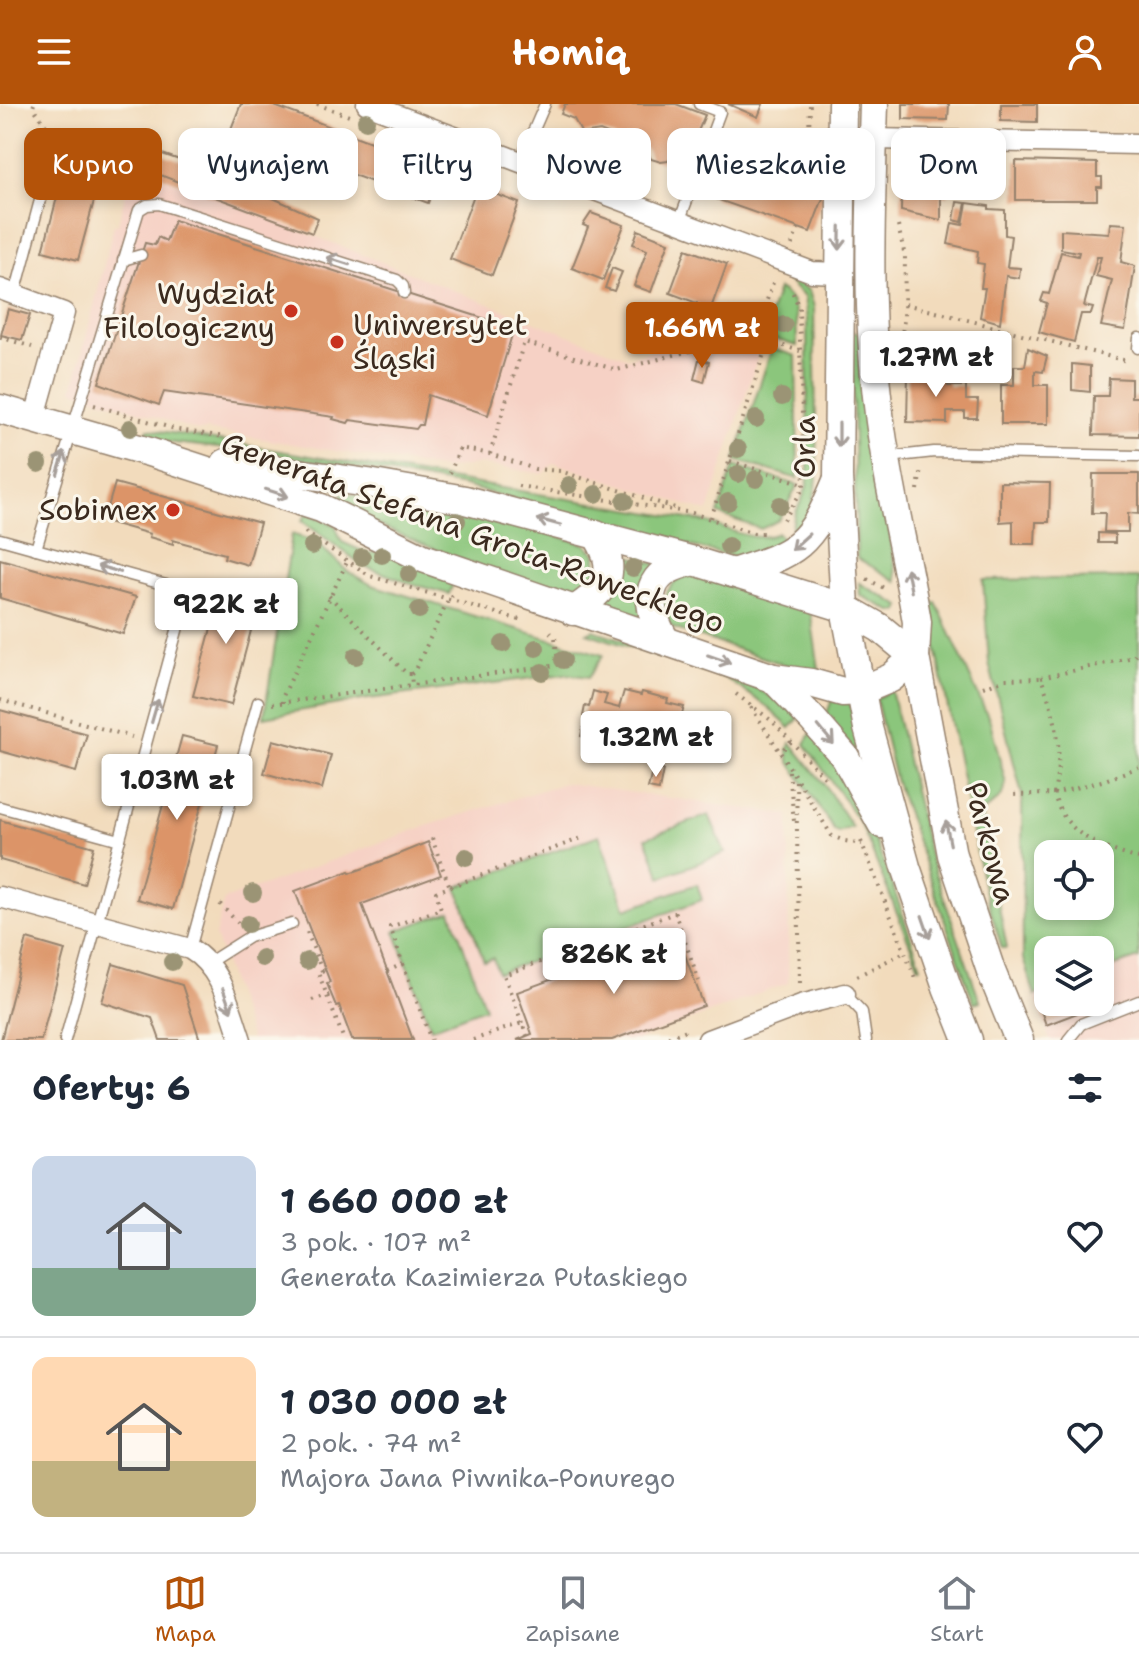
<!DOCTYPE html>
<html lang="pl">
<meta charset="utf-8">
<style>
:root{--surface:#fff;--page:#f6f6f7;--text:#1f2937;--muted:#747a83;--line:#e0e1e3;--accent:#b45309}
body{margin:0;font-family:"Shantell Sans",sans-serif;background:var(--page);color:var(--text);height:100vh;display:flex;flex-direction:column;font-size:30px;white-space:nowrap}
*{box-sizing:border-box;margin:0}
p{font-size:26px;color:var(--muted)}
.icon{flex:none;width:44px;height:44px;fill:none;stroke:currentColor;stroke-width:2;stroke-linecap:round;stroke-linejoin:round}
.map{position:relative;height:936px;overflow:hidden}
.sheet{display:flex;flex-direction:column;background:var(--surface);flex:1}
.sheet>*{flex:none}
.hud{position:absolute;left:24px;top:24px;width:1092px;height:72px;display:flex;gap:16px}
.fabs{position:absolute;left:1034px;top:736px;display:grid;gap:16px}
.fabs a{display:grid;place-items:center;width:80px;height:80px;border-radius:16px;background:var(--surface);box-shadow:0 4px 12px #0003;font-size:40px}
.price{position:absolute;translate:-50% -68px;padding:0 18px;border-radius:8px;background:#fff;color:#222;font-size:26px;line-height:52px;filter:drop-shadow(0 2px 4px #0008)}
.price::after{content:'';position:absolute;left:50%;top:48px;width:24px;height:18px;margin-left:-12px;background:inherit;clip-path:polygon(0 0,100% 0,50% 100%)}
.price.active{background:var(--accent);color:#fff}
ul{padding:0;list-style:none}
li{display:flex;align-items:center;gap:24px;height:200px;padding:0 32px}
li+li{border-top:2px solid var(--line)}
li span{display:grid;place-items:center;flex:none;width:224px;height:160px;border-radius:16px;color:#555}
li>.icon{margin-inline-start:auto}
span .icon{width:96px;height:96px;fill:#fffc;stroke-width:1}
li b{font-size:34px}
h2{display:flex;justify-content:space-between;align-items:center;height:96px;padding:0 32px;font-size:34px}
.pill{padding:0 28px;border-radius:16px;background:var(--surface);box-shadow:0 4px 12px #0003;font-size:28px;line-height:72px}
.pill.active{background:var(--accent);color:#fff}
header{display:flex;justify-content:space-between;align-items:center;height:104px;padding:0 32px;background:var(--accent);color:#fff;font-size:36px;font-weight:700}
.tabs{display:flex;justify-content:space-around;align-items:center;height:112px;border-top:2px solid var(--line);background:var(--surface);font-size:22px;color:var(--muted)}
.tabs a{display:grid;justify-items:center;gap:4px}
.tabs .active{color:var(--accent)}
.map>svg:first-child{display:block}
.built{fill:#f6d1c5}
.green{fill:#8bc67b;stroke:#63784c;stroke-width:2;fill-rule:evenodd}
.building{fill:#dc9467}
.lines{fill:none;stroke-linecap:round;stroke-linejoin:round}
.lane-casing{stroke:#96826d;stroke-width:13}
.street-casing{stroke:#96826d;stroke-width:23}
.secondary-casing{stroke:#96826d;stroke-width:31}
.path{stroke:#96826d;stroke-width:4;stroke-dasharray:2 6;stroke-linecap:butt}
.lane{stroke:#fff;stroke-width:10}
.street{stroke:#fff;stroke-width:20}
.secondary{stroke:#fff;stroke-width:28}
.tree{fill:#9b9474}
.oneway{stroke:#a79f9a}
.poi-dot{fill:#c8321e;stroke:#fbf7ec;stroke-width:3}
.labels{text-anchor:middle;stroke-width:6;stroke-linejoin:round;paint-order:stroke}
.poi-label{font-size:30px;fill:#3b2a1e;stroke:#fbf7ec;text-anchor:end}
.street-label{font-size:30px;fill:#3b2a1e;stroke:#fbf7ec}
</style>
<header><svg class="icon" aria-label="menu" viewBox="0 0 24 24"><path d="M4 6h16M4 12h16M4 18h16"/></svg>Homiq<svg class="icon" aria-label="person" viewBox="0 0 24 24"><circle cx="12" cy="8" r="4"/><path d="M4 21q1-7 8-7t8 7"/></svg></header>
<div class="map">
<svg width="1139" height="936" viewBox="0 0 1139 936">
<rect width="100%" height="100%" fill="#fbf7ec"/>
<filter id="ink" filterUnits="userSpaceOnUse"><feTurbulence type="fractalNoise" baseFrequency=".0125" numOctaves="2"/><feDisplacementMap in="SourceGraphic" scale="16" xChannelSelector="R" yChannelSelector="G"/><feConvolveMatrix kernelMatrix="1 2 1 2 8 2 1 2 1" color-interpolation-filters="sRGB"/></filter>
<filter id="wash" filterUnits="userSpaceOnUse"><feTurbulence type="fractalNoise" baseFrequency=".006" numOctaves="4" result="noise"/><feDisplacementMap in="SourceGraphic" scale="32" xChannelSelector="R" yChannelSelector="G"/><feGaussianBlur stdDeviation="1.8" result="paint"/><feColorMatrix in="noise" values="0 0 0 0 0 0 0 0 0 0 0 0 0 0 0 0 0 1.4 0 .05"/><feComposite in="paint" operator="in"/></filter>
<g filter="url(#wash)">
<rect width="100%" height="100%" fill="#f2dbbc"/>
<g class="built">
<polygon points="132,61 628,254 665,243 698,213 764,233 708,408 554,359 543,370 481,360 445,365 207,326 199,327 73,286 114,121 118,121"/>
<polygon points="565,679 789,711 788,879 636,936 251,936 215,832 224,796 423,723"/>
<polygon points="1139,854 1139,936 1050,936 1035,891 1048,886 1048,898 1100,898 1100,867"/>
</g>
<g class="green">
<path d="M791 172 809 187 814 203 817 375 812 405 796 428 792 425C792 408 806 394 808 376L807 217 804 193 789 178Z"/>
<path d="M778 185C800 196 796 220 797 242L763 231Z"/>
<polygon points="851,228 860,229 897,477 857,454"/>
<polygon points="772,244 796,252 798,375 735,356"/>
<path d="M148 325 700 417C726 422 753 441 778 429L785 438 761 450 733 453 464 382 272 350 165 338 145 332Z"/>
<polygon points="734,362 798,381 779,416 761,425 718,410"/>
<path d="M343 389 494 414 585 440 596 450 597 474 577 491C493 474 416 437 338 404L336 398Z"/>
<polygon points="307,409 335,421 342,438 369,450 388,444 453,480 449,490 412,480 364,462 302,417"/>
<polygon points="292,430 316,438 347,467 372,481 603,551 589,573 565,570 368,595 264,613"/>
<polygon points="616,448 660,461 642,514 597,501"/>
<path d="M689 470 810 505 820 572 673 524C652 504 666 480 689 470Z"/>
<path d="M1139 474V854L1100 867V846H1048V886L1035 891 1023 855 1022 691 989 559 983 476ZM1048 750H1100V802H1048Z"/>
<polygon points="859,479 901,502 899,507 891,507 860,491"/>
<polygon points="927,498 936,498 990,617 1006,680 1001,693 981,710 1007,844 1002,844 984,785"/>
<path d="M593 526C657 548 751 568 799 614L790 624 765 601 725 574 587 529Z"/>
<polygon points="891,586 929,751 980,897 974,899 896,678 876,595"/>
<polygon points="832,596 850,598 860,648 858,652 825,614"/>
<path d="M812 628C867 695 892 782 921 862L919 863 861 720 805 640Z"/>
<polygon points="791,639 824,680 852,723 838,728 834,726 789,657 788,644"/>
<polygon points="709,711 725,749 661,773 646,734"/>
<polygon points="599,731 626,805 697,780 702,796 498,869 493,854 484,857 457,783"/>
<polygon points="451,807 485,904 431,924 395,827"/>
</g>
<g id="blocks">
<g class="building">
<polygon points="241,0 269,0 441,64 428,99 231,25"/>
<polygon points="565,0 676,0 705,11 686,55 674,50 668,57 661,58 651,55 646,45 600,27 582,30 574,15 561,10"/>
<polygon points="728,0 763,0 758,13"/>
<polygon points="903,0 949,0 948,16 903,15"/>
<polygon points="1001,0 1037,0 1037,18 1001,17"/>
<polygon points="72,36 108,45 78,156 43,147"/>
<polygon points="139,42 197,62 191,83 132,60"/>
<polygon points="719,50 825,89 810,128 713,94 721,70 712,66"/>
<polygon points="902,56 942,57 941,79 949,79 948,92 941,92 941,116 901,107"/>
<polygon points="1016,57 1097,59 1097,73 1102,73 1102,83 1097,83 1097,96 1016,96"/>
<polygon points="211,66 267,89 266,91 318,114 312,129 204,89"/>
<polygon points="477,83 519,99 492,171 450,155"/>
<polygon points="957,98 966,99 962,118 954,116"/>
<polygon points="967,99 989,102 989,105 1005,106 1005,131 1011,132 1007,163 1020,164 1019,174 1006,172 1000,219 980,213 985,184 981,184 984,160 977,159 978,147 948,140 952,119 963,121"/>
<polygon points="591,109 624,121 603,176 572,164 588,123 583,121"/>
<polygon points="174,116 514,224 488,311 428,291 422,321 419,321 416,325 350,316 348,319 333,315 334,313 164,288 159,301 99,279 145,139 155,141 158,133 166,137"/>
<polygon points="1110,119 1126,120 1121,158 1135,162 1125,226 1101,222 1112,176 1096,172 1101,153 1097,153 1084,202 1093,204 1091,210 1081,210 1074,238 1039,228 1047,199 1041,197 1044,189 1049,190 1061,148 1078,152 1079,148 1061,145 1061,126 1109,129"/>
<polygon points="638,126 669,138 651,188 634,182 647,146 633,140"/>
<polygon points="686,145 727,160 707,215 698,212 700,206 697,199 670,189"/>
<polygon points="612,164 622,168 614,187 605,184"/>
<polygon points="647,200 660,205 654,225 640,220"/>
<polygon points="8,205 30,211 22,236 1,231"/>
<polygon points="1028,244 1047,252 1043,268 1035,267 1035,281 1048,281 1048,320 1001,320 1001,281 1014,281 1014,262 1025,262"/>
<polygon points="699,255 709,258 704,278 694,275"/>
<polygon points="1072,260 1090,262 1090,288 1072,286"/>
<polygon points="908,270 948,270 948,282 966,282 966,296 978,296 977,314 965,314 965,308 947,308 947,319 907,318"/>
<polygon points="1109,274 1131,275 1131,293 1139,293 1139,332 1093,331 1094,292 1108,292"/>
<polygon points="1093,370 1139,370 1139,410 1128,409 1128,428 1104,428 1105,409 1092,409"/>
<polygon points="1000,378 1050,379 1049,418 1036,418 1035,440 1013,440 1013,417 1000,418"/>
<polygon points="115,379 260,419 248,461 224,454 225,450 173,436 173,440 149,433 150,430 104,417"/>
<polygon points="1098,429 1115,430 1115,439 1098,439"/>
<polygon points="0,455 136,493 123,530 0,494"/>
<polygon points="222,483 260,493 231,601 193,592"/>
<polygon points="593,587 607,591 604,600 619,604 624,587 641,591 642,588 668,595 667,599 684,603 672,645 655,640 653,647 628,640 630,633 613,629 615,619 609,617 603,638 581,632 586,613 583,612 585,602 589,603"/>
<polygon points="0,606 87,630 76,668 0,647"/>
<polygon points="182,632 218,641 173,805 137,795"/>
<polygon points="273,636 331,651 322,685 264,669"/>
<polygon points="653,664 663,666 659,686 648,684"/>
<polygon points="0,716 94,743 84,780 0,756"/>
<polygon points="428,738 441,771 362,800 413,936 352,936 339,901 336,902 331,890 327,879 330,878 295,787 349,767 350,769 367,763"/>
<polygon points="677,830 704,902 612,936 517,936 532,930 517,888"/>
<polygon points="27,835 65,846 41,936 1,936"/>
<polygon points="113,860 182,881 200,936 160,936 152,914 102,898"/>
<polygon points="1048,894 1048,898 1091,898 1093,903 1046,921 1038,898"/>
</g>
</g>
</g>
<g filter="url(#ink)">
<use href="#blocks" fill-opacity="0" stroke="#96826d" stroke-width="2"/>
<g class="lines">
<g class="lane-casing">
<g id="lane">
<polyline points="520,58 545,0"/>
<polyline points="679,118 720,8 699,0"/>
<polyline points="123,156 141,151"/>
<polyline points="15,190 56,36"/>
<polyline points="1138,244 1139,234"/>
<polyline points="889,353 934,348 1139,352"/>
<polyline points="0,435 166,481 182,490 181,512 65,936"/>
<polyline points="36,445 139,106 147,101 159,100 397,176 403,182 404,189"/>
<polyline points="0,703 120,736"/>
<polyline points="190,845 258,598"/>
<polyline points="208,859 249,833 292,820"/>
<polyline points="845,890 862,908 866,936"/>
<polyline points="1068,936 1081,920 1139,897"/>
</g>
</g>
<g class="street-casing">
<g id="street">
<polyline points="367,0 812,168 839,169"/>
<polyline points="873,35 1139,40"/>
<polyline points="0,185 64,209 34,316"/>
<path d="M0 793 190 845C222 864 229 902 241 936"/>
<polyline points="708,936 801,901 845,890"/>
</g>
</g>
<g class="secondary-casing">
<g id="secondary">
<polyline points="842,0 838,373 845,504 868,624 906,763 947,883 968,936"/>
<path d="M874 0C871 100 866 201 878 301 886 374 905 445 917 518L915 553 952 751 991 867 1019 936"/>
<polyline points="0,305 149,348 321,404 423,454 773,574 811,579 843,588 860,587 891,574 915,553"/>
<polyline points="226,359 368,379 465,396 694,457 845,504 880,524 915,553"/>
<path d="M732 469C798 449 810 442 837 377"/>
<path d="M573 507C608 485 620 467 596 430"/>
<path d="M665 536C652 514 639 481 670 465 677 461 686 459 694 457"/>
<polyline points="773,574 813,616 845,653 882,720"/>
</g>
</g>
<g class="path">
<polyline points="34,0 33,3 48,25"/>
<polyline points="317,0 349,12"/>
<polyline points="807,83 810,0"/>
<polyline points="898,122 905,152 904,216 900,244"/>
<polyline points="792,141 798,124"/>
<polyline points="905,200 1127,257"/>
<polyline points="0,233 32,243"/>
<polyline points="768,237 800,247"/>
<polyline points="94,301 178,326 225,333"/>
<polyline points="490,350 524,238 617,266 713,241 721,223 754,233"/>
<polyline points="730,357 804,380"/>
<polyline points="450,369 460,344 490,350 535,365 560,367 678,405"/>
<polyline points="518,382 692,409 754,429 768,429"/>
<polyline points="918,386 921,364"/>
<polyline points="711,414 768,237 754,233 774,176"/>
<polyline points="784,416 804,383 799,203 791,185"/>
<polyline points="305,428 370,472 520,516"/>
<polyline points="867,475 884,484"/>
<polyline points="329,492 407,570 411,570 412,581"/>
<polyline points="411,570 414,568 448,496 455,489"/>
<polyline points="1041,574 1133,553 1139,546"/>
<path d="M983 583 1005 575 1041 574C1058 619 1063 642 1054 690L1009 691"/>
<polyline points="736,590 772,617 828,677"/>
<polyline points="0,596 132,633"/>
<polyline points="283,599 283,592 347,458"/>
<polyline points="272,600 552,562 558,558 555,533 546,524"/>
<polyline points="751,603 780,648"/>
<polyline points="791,638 780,648 832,732 845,737 862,740"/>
<path d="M1139 663 1105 676 1054 690C1064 731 1102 744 1139 755"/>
<polyline points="789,667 794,717"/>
<polyline points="796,677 800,880"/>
<polyline points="432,734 441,760"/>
<polyline points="861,737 915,874"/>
<polyline points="437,761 441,760 450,783"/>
<polyline points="220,800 239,820"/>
<polyline points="307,828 322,867 318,868 344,936"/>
<polyline points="403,860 431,936"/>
<polyline points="387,867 403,860 390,823 441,805 436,788 582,734"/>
<polyline points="857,872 905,848"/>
<polyline points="312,896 331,890"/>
<polyline points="522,919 504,871 675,809 699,877"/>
<polyline points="473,936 522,919 527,932"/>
<polyline points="661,936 689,925"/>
</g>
<use href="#lane" class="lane"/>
<use href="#street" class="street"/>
<use href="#secondary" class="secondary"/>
</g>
<g class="tree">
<circle cx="366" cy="17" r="9"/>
<circle cx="427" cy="38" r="9"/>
<circle cx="538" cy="53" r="9"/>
<circle cx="555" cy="86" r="9"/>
<circle cx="784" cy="221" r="9"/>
<circle cx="782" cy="293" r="9"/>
<circle cx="756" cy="315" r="9"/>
<circle cx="130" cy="324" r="9"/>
<circle cx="738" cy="345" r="9"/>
<circle cx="39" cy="360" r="9"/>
<circle cx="738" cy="370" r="9"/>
<circle cx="756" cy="375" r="9"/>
<circle cx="569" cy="381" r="9"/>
<circle cx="596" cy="390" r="9"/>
<circle cx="625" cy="397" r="9"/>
<circle cx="728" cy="398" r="9"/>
<circle cx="780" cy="401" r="9"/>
<circle cx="457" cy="417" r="9"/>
<circle cx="312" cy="442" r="9"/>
<circle cx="728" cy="442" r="9"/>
<circle cx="382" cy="451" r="9"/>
<circle cx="362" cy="453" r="9"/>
<circle cx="633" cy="464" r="9"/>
<circle cx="409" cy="470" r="9"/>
<circle cx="419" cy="506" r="9"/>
<circle cx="503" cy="540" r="9"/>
<circle cx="536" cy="544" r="9"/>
<circle cx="356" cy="552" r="9"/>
<circle cx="563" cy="556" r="9"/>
<circle cx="542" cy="568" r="9"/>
<circle cx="466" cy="753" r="9"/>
<circle cx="253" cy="789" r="9"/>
<circle cx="248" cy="820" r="9"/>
<circle cx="262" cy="854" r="9"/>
<circle cx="307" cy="857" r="9"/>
<circle cx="172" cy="858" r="9"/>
</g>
<defs><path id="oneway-shaft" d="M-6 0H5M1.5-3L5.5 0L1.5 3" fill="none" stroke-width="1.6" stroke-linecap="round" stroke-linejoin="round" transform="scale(2)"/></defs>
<g class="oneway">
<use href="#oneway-shaft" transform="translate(840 134) rotate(91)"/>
<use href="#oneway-shaft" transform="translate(338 157) rotate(-162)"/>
<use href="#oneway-shaft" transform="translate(839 331) rotate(90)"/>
<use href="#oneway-shaft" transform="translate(61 359) rotate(-73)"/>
<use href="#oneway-shaft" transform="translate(277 389) rotate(18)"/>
<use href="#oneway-shaft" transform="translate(549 418) rotate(-165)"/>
<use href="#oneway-shaft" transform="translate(800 438) rotate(138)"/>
<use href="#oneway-shaft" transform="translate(109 465) rotate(-164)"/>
<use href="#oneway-shaft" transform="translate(909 476) rotate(-101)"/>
<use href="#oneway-shaft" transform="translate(719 555) rotate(19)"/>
<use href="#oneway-shaft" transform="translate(155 607) rotate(-74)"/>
<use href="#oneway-shaft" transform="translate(826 631) rotate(50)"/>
<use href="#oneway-shaft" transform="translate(948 729) rotate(-101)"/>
<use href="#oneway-shaft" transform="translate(926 823) rotate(71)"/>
<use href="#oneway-shaft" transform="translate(227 896) rotate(70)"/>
</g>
</g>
<g class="poi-dot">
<circle cx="291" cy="207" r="8"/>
<circle cx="337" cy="238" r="8"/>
<circle cx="173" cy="406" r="8"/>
</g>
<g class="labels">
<g class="poi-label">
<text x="275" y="200">Wydział<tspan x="275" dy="34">Filologiczny</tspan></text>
<text x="353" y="231" text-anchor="start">Uniwersytet<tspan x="353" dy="34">Śląski</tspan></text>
<text x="157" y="416">Sobimex</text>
</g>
<g class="street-label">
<text transform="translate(805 343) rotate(-90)" y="10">Orla</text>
<text transform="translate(473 429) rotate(20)" y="10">Generała Stefana Grota-Roweckiego</text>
<text transform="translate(990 739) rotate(75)" y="10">Parkowa</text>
</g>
</g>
</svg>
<div class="fabs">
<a><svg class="icon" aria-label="locate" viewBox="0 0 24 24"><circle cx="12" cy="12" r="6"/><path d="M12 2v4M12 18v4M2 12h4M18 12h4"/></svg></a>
<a><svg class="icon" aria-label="layers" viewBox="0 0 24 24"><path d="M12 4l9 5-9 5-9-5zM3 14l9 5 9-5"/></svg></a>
</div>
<b class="price active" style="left:702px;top:266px">1.66M zł</b>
<b class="price" style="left:936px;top:295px">1.27M zł</b>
<b class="price" style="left:226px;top:542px">922K zł</b>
<b class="price" style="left:656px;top:675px">1.32M zł</b>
<b class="price" style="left:177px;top:718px">1.03M zł</b>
<b class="price" style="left:614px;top:892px">826K zł</b>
<div class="hud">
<a class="pill active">Kupno</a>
<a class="pill">Wynajem</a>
<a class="pill">Filtry</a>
<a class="pill">Nowe</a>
<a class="pill">Mieszkanie</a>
<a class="pill">Dom</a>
</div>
</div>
<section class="sheet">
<h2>Oferty: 6<svg class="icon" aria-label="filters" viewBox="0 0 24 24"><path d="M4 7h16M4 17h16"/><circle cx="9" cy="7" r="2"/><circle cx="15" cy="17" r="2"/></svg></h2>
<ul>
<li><span style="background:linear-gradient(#c9d6e8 70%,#7fa58c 0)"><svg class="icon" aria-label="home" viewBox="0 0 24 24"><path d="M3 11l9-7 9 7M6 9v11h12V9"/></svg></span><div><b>1 660 000 zł</b><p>3 pok. · 107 m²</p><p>Generała Kazimierza Pułaskiego</p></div><svg class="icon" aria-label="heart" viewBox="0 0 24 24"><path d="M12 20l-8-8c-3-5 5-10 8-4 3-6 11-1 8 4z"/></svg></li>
<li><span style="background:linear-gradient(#ffd9b3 65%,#c2b280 0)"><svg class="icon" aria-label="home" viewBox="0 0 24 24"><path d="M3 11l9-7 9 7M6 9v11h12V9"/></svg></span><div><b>1 030 000 zł</b><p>2 pok. · 74 m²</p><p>Majora Jana Piwnika-Ponurego</p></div><svg class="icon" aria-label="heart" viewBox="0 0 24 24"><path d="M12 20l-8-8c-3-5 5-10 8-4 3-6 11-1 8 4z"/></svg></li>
</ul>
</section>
<nav class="tabs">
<a class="active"><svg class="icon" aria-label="map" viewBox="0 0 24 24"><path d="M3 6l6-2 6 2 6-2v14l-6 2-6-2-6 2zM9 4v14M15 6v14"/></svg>Mapa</a>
<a><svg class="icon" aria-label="saved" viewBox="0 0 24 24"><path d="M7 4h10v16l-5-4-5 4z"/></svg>Zapisane</a>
<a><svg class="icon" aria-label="home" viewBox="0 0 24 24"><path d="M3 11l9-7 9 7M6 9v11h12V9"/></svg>Start</a>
</nav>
